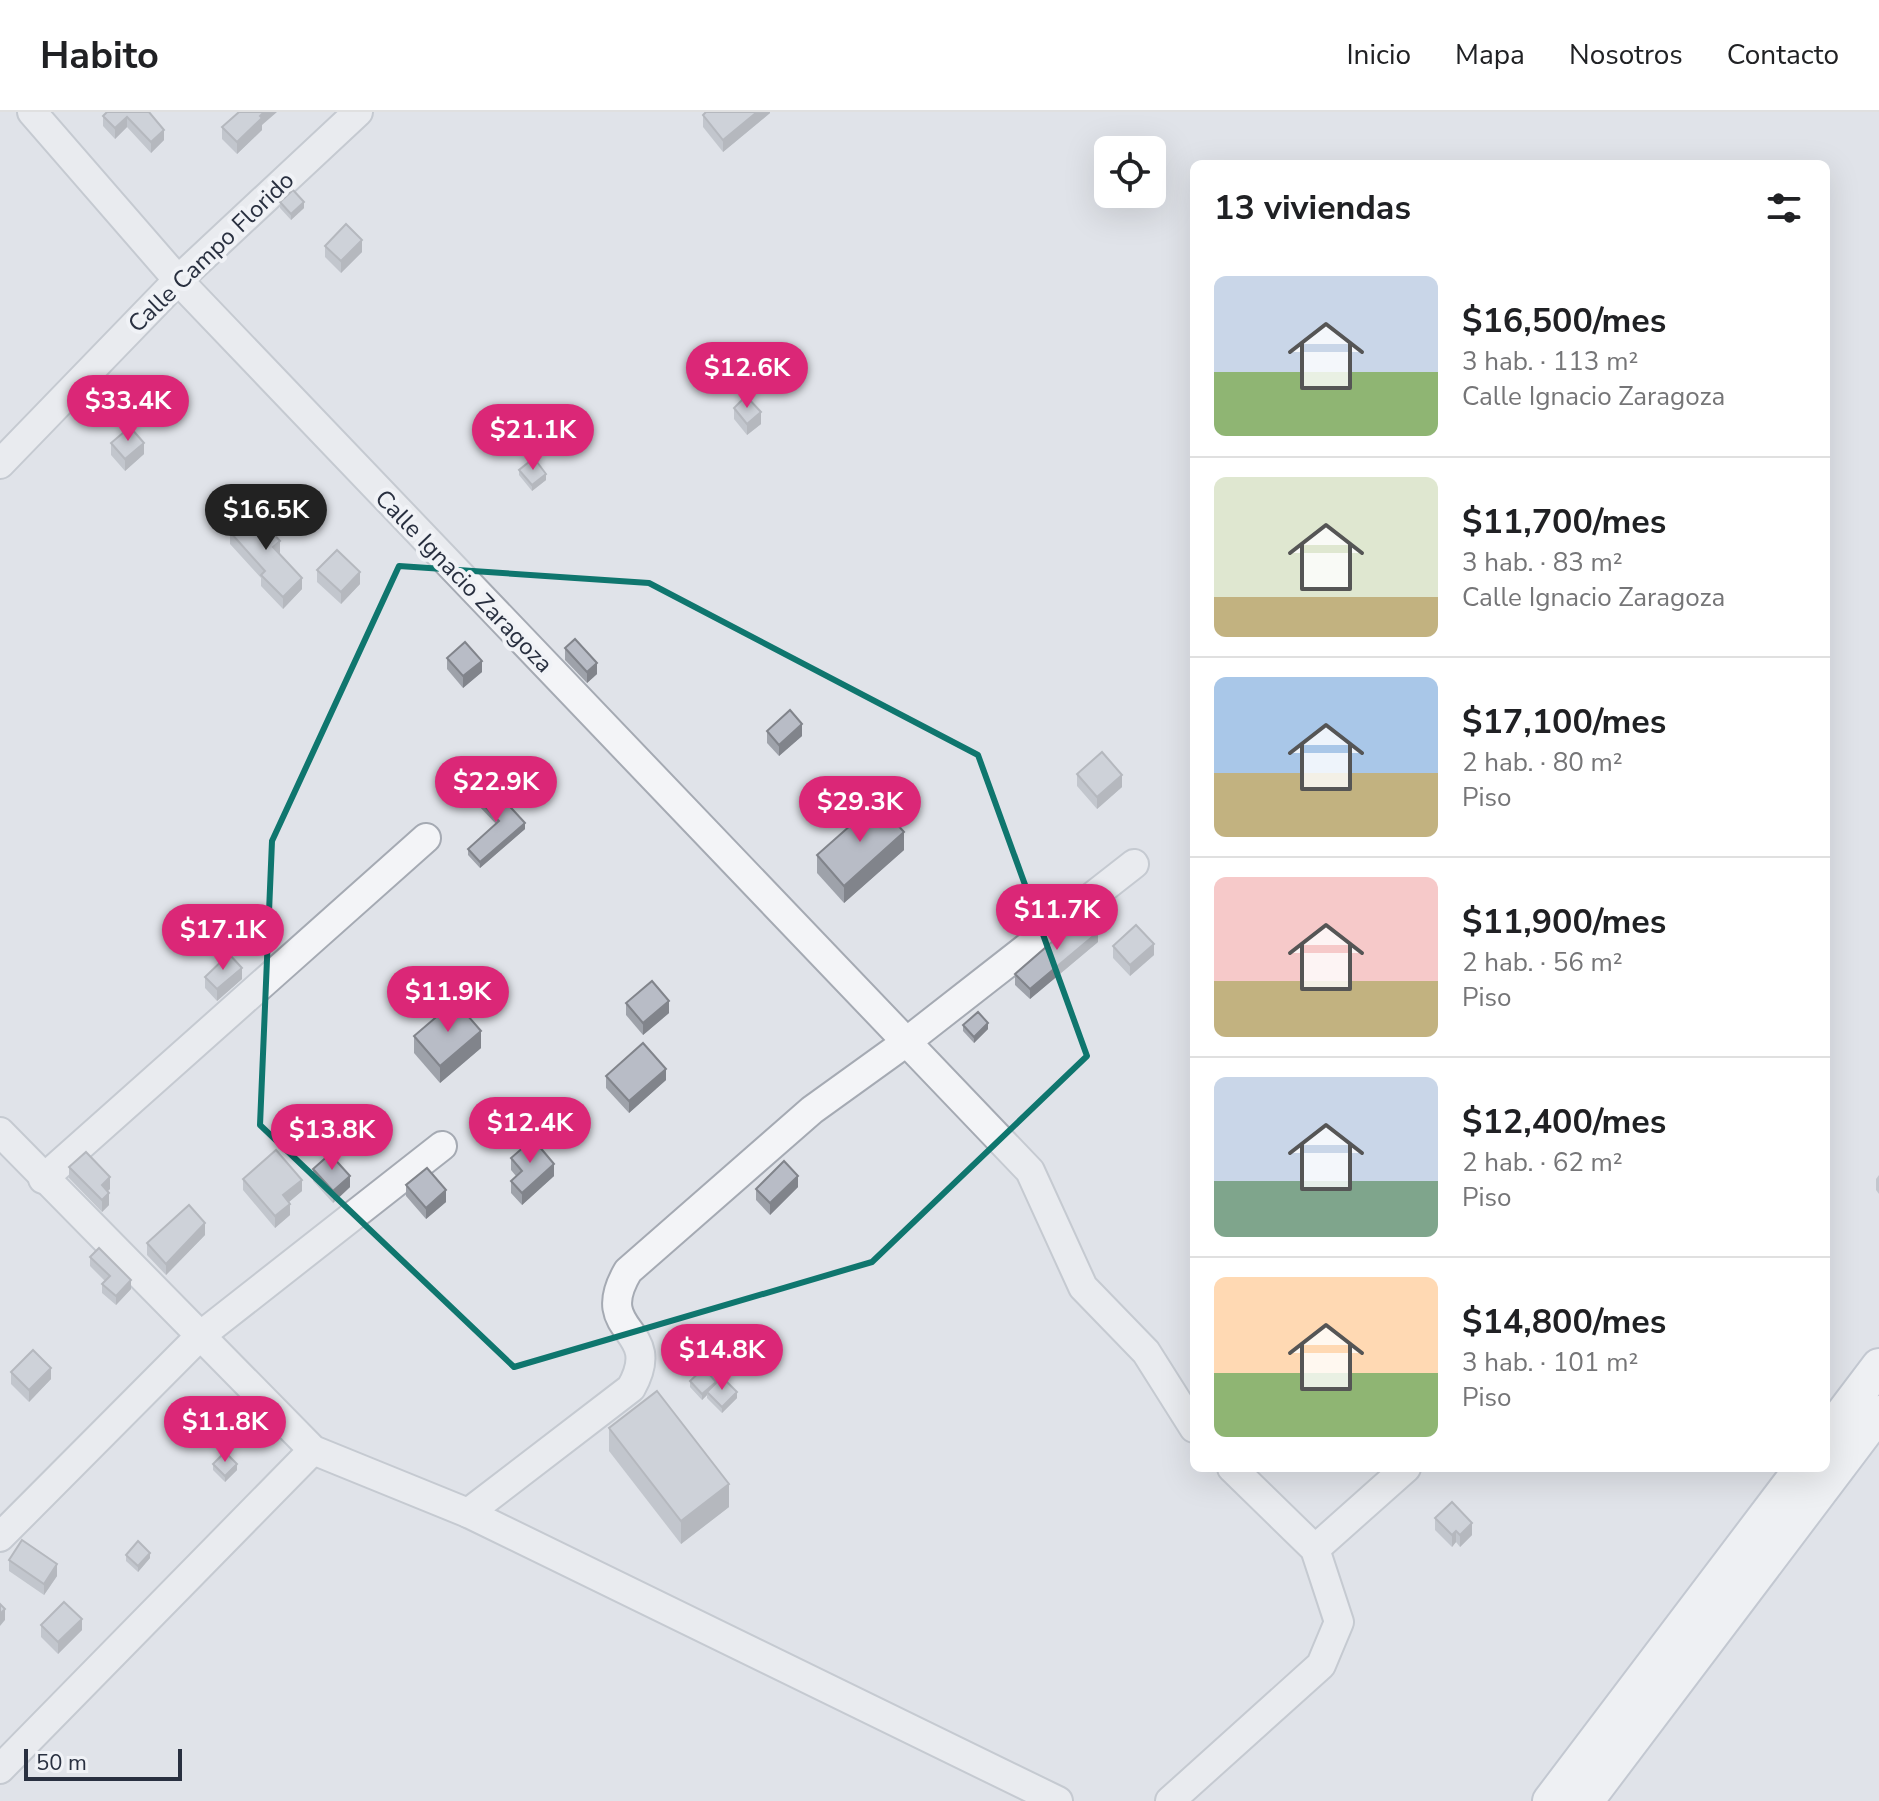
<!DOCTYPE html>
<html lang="es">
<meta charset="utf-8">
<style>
:root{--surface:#fff;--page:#f2f2f2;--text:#202124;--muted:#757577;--line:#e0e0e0;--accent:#db2777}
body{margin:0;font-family:"Nunito Sans",sans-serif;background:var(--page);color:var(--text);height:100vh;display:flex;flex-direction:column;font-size:30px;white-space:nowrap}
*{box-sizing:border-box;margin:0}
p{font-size:26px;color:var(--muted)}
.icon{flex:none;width:44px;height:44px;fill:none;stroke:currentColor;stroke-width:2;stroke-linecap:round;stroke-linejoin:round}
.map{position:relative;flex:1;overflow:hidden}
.sheet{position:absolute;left:1190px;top:48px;width:640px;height:1312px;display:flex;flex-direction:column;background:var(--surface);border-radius:12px;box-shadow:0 8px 32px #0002}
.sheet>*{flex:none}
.tools{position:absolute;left:1094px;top:24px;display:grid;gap:16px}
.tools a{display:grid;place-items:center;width:72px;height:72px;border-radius:12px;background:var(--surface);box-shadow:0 8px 32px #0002;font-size:40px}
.scale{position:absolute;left:24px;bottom:20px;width:158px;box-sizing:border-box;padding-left:8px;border:4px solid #293040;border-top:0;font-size:22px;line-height:28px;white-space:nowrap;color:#293040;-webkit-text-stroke:6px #f0f2f6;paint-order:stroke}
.price{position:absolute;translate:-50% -68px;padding:0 18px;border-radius:28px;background:var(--accent);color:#fff;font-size:26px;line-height:52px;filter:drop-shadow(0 2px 4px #0008)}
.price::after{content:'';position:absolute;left:50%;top:48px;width:24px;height:18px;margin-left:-12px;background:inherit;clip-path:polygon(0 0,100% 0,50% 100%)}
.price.selected{background:#222;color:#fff}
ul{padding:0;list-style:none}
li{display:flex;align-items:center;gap:24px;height:200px;padding:0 24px}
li+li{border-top:2px solid var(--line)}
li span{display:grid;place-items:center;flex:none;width:224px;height:160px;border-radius:12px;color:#555}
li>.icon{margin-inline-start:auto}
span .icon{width:96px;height:96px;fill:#fffc;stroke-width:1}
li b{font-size:34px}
h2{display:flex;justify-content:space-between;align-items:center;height:96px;padding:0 24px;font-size:34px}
header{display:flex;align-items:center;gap:48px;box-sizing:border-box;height:112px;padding:0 40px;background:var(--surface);border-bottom:2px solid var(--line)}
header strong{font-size:38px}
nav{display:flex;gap:44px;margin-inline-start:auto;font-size:28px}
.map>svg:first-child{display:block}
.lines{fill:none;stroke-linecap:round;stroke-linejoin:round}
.minor-casing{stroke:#a5aab3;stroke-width:32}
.major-casing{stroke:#a0a7b4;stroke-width:38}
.minor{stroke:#f3f4f7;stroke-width:28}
.major{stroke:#fff;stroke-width:34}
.wall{fill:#9ea2aa}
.shaded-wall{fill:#81848b}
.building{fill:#b8bcc6;stroke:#81848b;stroke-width:2}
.marked{fill:none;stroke:#0f766e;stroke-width:6;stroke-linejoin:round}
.labels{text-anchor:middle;stroke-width:8;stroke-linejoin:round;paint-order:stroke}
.street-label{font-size:24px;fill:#293040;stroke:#f0f2f6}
</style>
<header>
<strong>Habito</strong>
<nav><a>Inicio</a><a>Mapa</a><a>Nosotros</a><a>Contacto</a></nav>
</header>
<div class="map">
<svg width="1879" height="1689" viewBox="0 0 1879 1689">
<rect width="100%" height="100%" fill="#e0e3e9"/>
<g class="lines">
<g class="minor-casing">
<g id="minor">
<polyline points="32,0 178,168 1030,1059 1083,1175 1146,1240 1194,1316"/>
<polyline points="0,352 178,168 358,0"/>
<polyline points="0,1020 313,1338 468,1401 1058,1689"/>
<polyline points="43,1067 426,726"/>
<path d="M468 1401 631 1276C666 1214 590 1223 628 1159L812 998 905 931 1134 752"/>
<polyline points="0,1425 200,1224 442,1034"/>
<polyline points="1315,1437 1406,1356"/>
<polyline points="0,1657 313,1338"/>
<polyline points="1170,1689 1321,1553 1339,1510 1315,1437 1232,1356"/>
</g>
</g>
<g class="major-casing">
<g id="major">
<polyline points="1826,1324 1879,1254"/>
<polyline points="1550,1689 1802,1356"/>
<polyline points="1586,1689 1879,1301"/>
</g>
</g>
<use href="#minor" class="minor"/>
<use href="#major" class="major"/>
</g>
<g class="wall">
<polygon points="149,0 164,28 151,41 127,15 115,27 103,14 103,4"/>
<polygon points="770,0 770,1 723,40 703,15 703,3"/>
<polygon points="262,13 262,18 237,42 222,27 222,15"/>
<polygon points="280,90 304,96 291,108 280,96"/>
<polygon points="325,134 362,140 341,161 325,145"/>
<polygon points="734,296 761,312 747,323 734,307"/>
<polygon points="111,331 144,342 125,359 111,343"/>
<polygon points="519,358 546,368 532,379 519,363"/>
<polygon points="230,420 275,424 280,441 279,442 302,477 283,497 261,474 261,466 230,432"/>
<polygon points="317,458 360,472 341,492 317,470"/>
<polygon points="565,536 597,562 587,571 565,548"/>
<polygon points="447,546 482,560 463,576 447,557"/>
<polygon points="767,619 802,624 779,644 767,631"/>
<polygon points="1077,662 1122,675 1097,697 1077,674"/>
<polygon points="476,685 525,717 480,756 468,743 468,737 496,712 476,691"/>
<polygon points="904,738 844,791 817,761 817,743"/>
<polygon points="1098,830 1030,887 1015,873 1015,862"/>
<polygon points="1113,834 1154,843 1130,864 1113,846"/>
<polygon points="205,865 242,867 217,889 205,876"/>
<polygon points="626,891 669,901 643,923 626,903"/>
<polygon points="963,913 988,917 974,931 963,919"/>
<polygon points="414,924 481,936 440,971 414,941"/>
<polygon points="606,964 666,968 629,1001 606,976"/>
<polygon points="511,1046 554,1064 522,1093 511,1081 511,1069 516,1064 511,1058"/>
<polygon points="69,1055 110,1077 107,1079 109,1093 102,1100 69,1066"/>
<polygon points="313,1057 350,1075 333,1091 313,1069"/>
<polygon points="1879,1063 1879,1082 1876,1078 1876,1067"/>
<polygon points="243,1067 302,1079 289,1090 290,1103 275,1116 243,1078"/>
<polygon points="406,1073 446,1090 426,1107 406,1084"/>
<polygon points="798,1075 770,1103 756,1088 756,1077"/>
<polygon points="205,1123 166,1163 147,1143 147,1131"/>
<polygon points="90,1145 131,1177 116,1193 102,1181 102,1172 105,1169 90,1154"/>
<polygon points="11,1260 51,1267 29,1290 11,1272"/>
<polygon points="690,1269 716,1271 737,1286 722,1301 707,1286 707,1283 702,1288 690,1275"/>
<polygon points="609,1316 729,1395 681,1432 609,1339"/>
<polygon points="213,1352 237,1358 225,1370 213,1358"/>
<polygon points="1435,1406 1472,1423 1460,1435 1456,1430 1452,1435 1435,1418"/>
<polygon points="126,1443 150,1446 138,1460 126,1449"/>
<polygon points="9,1448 57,1464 44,1483 9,1459"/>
<polygon points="41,1513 82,1518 58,1542 41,1525"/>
</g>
<g class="shaded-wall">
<polygon points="264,0 277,0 262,13 262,18 237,42 237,30"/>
<polygon points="757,0 770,0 770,1 723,40 723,28"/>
<polygon points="127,5 127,15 115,27 115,16"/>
<polygon points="164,18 164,28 151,41 151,30"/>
<polygon points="304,90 304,96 291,108 291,102"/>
<polygon points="362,128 362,140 341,161 341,149"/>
<polygon points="761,300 761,312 747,323 747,312"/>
<polygon points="144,331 144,342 125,359 125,347"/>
<polygon points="546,362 546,368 532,379 532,373"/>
<polygon points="280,429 280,441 273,447 273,435"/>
<polygon points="360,460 360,472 341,492 341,480"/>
<polygon points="302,466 302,477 283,497 283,485"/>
<polygon points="482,549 482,560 463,576 463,564"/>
<polygon points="597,551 597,562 587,571 587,560"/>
<polygon points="802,612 802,624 779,644 779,633"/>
<polygon points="1122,663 1122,675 1097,697 1097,685"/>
<polygon points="525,711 525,717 480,756 480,750"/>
<polygon points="904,720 904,738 844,791 844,774"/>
<polygon points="1098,820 1098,830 1030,887 1030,877"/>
<polygon points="1154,832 1154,843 1130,864 1130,853"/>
<polygon points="242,856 242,867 217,889 217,877"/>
<polygon points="669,889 669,901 643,923 643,911"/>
<polygon points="988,911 988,917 974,931 974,925"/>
<polygon points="481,919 481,936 440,971 440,954"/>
<polygon points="666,957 666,968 629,1001 629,989"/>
<polygon points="554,1052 554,1064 522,1093 522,1081"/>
<polygon points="350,1064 350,1075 333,1091 333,1079"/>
<polygon points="798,1064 798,1075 770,1103 770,1091"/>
<polygon points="110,1065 110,1077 102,1085 102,1073"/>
<polygon points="302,1068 302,1079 283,1095 283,1083"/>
<polygon points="446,1078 446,1090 426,1107 426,1096"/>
<polygon points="109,1081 109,1093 102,1100 102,1088"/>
<polygon points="290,1092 290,1103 275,1116 275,1104"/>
<polygon points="205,1111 205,1123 166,1163 166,1152"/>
<polygon points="131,1168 131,1177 116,1193 116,1184"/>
<polygon points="51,1256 51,1267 29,1290 29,1278"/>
<polygon points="716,1270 716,1275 707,1280 707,1283 702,1288 702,1282"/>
<polygon points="737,1280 737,1286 722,1301 722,1295"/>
<polygon points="237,1352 237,1358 225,1370 225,1364"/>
<polygon points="729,1372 729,1395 681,1432 681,1409"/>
<polygon points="1472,1411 1472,1423 1460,1435 1460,1423"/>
<polygon points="1456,1419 1456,1430 1452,1435 1452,1423"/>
<polygon points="150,1441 150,1446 138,1460 138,1454"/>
<polygon points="57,1452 57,1464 44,1483 44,1472"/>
<polygon points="5,1497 5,1508 0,1514 0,1502"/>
<polygon points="82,1507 82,1518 58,1542 58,1530"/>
</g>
<g class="building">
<polygon points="107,0 149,0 164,18 151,30 127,5 115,16 103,4"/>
<polygon points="239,0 264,0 260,4 262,6 237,30 222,15"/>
<polygon points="706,0 757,0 723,28 703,3"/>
<polygon points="293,78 304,90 291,102 280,90"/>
<polygon points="346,112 362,128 341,149 325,134"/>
<polygon points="746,284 761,300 747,312 734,296"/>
<polygon points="130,315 144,331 125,347 111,331"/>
<polygon points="534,346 546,362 532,373 519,358"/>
<polygon points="256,396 275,417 272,420 280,429 273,435 302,466 283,485 261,463 265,459 230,420"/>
<polygon points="337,438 360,460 341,480 317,458"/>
<polygon points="575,527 597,551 587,560 565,536"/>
<polygon points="465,530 482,549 463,564 447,546"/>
<polygon points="790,598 802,612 779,633 767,619"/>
<polygon points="1102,640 1122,663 1097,685 1077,662"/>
<polygon points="490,673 525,711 480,750 468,737 499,709 476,685"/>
<polygon points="877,690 904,720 844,774 817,743"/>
<polygon points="1083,803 1098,820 1030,877 1015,862"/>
<polygon points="1136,813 1154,832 1130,853 1113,834"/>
<polygon points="229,842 242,856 217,877 205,865"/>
<polygon points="652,869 669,889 643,911 626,891"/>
<polygon points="455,889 481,919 440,954 414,924"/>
<polygon points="978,900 988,911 974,925 963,913"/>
<polygon points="643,931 666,957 629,989 606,964"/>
<polygon points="533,1027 554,1052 522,1081 511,1069 522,1059 511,1046"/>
<polygon points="276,1038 302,1068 283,1083 290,1092 275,1104 243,1067"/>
<polygon points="86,1040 110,1065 102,1073 109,1081 102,1088 69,1055"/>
<polygon points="330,1042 350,1064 333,1079 313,1057"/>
<polygon points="784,1049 798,1064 770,1091 756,1077"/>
<polygon points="427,1056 446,1078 426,1096 406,1073"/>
<polygon points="189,1093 205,1111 166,1152 147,1131"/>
<polygon points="99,1136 131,1168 116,1184 102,1172 110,1164 90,1145"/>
<polygon points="33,1238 51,1256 29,1278 11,1260"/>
<polygon points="704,1256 716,1270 702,1282 690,1269"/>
<polygon points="722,1265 737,1280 722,1295 707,1280"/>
<polygon points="657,1279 729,1372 681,1409 609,1316"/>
<polygon points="225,1340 237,1352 225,1364 213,1352"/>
<polygon points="1452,1390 1472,1411 1460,1423 1456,1419 1452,1423 1435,1406"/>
<polygon points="22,1428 57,1452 44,1472 9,1448"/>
<polygon points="138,1429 150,1441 138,1454 126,1443"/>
<polygon points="64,1490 82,1507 58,1530 41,1513"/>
<polygon points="0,1492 5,1497 0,1502"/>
</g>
<path d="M0 0H1879V1689H0ZM399 454 649 471 978 643 1087 944 872 1150 514 1255 260 1013 272 729Z" fill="#e0e3e9" fill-opacity=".55" fill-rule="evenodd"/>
<path class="marked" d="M399 454 649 471 978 643 1087 944 872 1150 514 1255 260 1013 272 729Z"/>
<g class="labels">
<g class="street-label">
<text transform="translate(211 140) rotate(-44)" y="8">Calle Campo Florido</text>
<text transform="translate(464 469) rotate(46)" y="8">Calle Ignacio Zaragoza</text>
</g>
</g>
</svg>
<div class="tools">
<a><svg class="icon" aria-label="locate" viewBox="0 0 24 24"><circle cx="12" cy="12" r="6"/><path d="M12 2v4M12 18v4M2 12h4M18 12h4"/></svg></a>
</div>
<div class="scale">50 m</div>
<b class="price" style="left:747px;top:298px">$12.6K</b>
<b class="price" style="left:128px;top:331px">$33.4K</b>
<b class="price" style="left:533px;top:360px">$21.1K</b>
<b class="price selected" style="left:266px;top:440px">$16.5K</b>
<b class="price" style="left:496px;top:712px">$22.9K</b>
<b class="price" style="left:860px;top:732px">$29.3K</b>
<b class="price" style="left:1057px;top:840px">$11.7K</b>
<b class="price" style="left:223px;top:860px">$17.1K</b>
<b class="price" style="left:448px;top:922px">$11.9K</b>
<b class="price" style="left:530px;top:1053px">$12.4K</b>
<b class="price" style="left:332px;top:1060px">$13.8K</b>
<b class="price" style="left:722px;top:1280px">$14.8K</b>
<b class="price" style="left:225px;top:1352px">$11.8K</b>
<section class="sheet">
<h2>13 viviendas<svg class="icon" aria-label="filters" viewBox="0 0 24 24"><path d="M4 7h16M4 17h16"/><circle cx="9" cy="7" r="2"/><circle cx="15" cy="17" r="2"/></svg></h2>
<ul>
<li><span style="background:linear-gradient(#c9d6e8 60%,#8fb573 0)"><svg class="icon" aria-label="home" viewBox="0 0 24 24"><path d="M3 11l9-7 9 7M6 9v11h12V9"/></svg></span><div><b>$16,500/mes</b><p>3 hab. · 113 m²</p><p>Calle Ignacio Zaragoza</p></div></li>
<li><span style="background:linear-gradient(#dfe7d0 75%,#c2b280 0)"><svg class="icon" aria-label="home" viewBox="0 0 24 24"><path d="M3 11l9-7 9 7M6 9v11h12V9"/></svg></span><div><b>$11,700/mes</b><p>3 hab. · 83 m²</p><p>Calle Ignacio Zaragoza</p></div></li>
<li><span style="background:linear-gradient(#a9c7e8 60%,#c2b280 0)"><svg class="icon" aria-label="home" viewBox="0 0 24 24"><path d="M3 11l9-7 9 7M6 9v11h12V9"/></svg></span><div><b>$17,100/mes</b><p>2 hab. · 80 m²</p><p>Piso</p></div></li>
<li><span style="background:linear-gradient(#f6c9c9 65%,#c2b280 0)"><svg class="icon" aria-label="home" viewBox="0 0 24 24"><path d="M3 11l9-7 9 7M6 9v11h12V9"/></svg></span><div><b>$11,900/mes</b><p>2 hab. · 56 m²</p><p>Piso</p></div></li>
<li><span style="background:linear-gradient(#c9d6e8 65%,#7fa58c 0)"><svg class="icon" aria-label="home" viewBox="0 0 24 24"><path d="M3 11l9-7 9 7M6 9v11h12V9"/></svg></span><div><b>$12,400/mes</b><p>2 hab. · 62 m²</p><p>Piso</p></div></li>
<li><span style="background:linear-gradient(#ffd9b3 60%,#8fb573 0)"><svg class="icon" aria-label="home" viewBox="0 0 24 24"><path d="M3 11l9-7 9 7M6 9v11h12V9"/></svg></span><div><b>$14,800/mes</b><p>3 hab. · 101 m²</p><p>Piso</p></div></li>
</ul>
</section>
</div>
